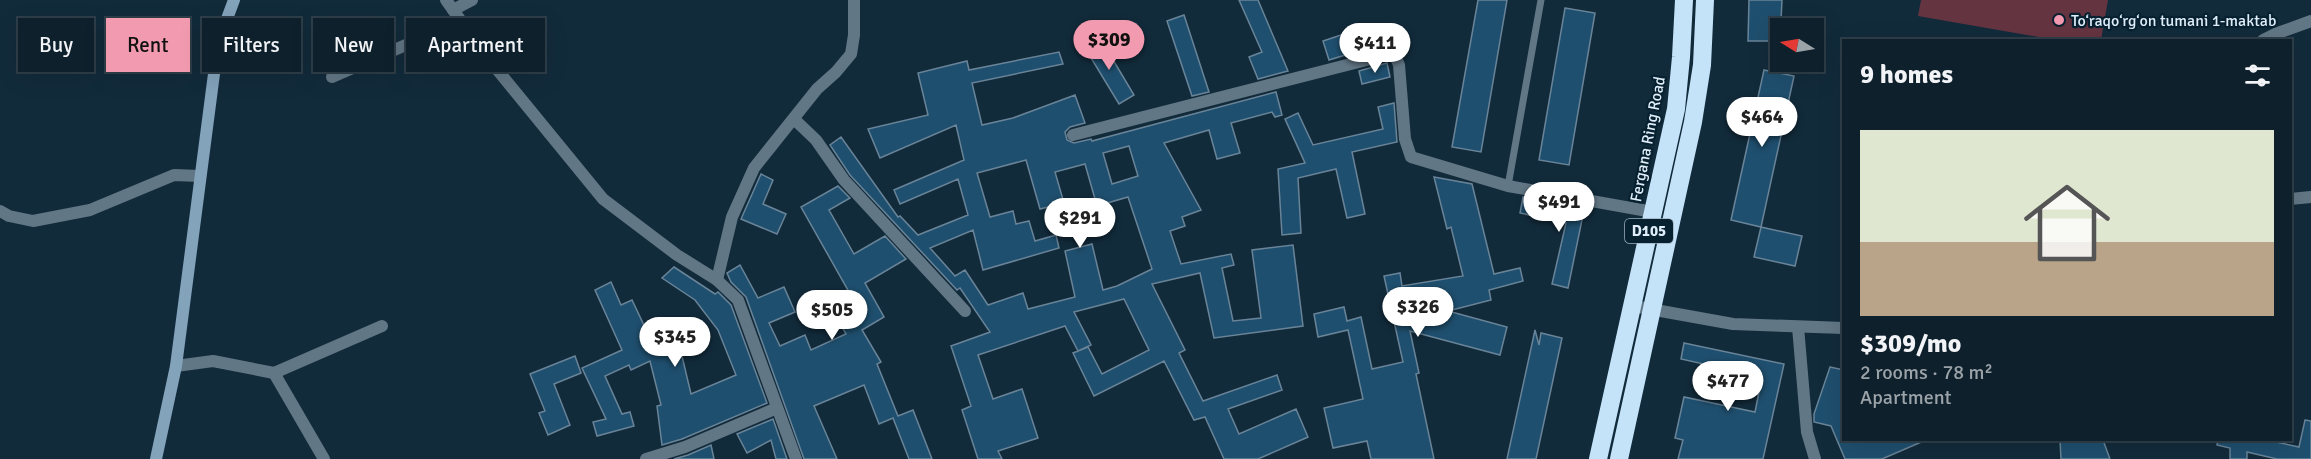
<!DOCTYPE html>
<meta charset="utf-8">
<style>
:root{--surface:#0e202c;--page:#1c2d38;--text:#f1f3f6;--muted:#9ba3a9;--line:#2e3e48;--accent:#f29ab0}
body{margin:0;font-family:Signika,sans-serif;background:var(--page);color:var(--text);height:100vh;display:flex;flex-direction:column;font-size:22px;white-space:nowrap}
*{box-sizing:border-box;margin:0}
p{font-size:20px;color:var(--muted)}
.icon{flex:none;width:33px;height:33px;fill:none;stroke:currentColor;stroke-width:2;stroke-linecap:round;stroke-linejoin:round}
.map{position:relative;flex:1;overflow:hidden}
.drawer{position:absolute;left:1842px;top:39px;width:450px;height:402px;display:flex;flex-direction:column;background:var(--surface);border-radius:0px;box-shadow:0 6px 24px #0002,0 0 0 2px var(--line)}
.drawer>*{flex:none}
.banner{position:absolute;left:18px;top:18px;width:570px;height:54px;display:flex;gap:12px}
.needle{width:39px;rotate:281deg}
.tools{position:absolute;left:1770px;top:18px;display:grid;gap:12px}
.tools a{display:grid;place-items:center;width:54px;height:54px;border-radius:0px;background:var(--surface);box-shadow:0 6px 24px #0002,0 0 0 2px var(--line);font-size:30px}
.price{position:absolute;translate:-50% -51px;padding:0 14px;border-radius:21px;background:#fff;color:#222;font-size:20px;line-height:39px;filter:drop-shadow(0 2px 3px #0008)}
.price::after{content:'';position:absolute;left:50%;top:36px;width:18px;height:14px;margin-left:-9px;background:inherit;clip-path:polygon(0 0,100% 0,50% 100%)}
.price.selected{background:var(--accent);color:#111}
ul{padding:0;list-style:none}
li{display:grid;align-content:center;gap:12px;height:318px;padding:0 18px}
li span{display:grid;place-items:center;height:186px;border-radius:0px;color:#555}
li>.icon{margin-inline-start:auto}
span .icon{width:108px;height:108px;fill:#fffc;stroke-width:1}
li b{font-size:26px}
h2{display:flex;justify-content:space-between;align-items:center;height:72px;padding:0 18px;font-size:26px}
.chip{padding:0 21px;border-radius:0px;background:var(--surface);box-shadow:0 6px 24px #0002,0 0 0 2px var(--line);font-size:21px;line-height:54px}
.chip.selected{background:var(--accent);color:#111}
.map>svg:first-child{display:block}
.green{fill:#653441}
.building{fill:#1f4f6e;stroke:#698498;stroke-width:1.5;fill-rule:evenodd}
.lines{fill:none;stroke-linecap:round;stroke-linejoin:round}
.lane{stroke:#627785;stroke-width:7}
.street{stroke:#627785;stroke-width:12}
.secondary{stroke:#83a3bb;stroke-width:12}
.highway{stroke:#c4e3f9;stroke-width:18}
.poi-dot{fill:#f29ab0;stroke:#082131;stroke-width:2}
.labels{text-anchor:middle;stroke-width:4.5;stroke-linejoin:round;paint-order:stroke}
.shield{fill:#082131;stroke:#9eb0bd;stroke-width:1.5}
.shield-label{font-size:15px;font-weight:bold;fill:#dfeef9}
.poi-label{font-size:16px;fill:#dfeef9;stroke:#082131;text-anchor:start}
.street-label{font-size:16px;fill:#dfeef9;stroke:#082131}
</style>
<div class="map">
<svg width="2311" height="459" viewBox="0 0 2311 459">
<rect width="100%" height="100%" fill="#122b3b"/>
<polygon class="green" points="1921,0 2108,0 2101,40 2056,40 1918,16"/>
<g class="building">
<polygon points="1239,0 1258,0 1288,71 1258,79 1249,57 1262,52"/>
<polygon points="1478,0 1507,0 1481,152 1452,147"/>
<polygon points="1749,0 1782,0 1780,41 1748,41"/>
<polygon points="1565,8 1595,13 1569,165 1539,160"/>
<polygon points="1184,15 1209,92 1192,96 1167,21"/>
<polygon points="1359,29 1362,37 1380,33 1383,47 1355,54 1355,52 1329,60 1323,41"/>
<polygon points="1100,38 1134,95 1119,104 1085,48"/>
<path d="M1059 52 1063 64 972 83 982 125 1013 118 1075 95 1085 123 1070 127 1065 132 1067 140 1074 143 1091 139 1092 141 1276 92 1282 115 1275 117 1272 112 1231 123 1240 153 1217 159 1209 130 1164 143 1201 210 1182 217 1185 226 1170 231 1181 264 1231 254 1234 265 1222 268 1233 321 1261 318 1252 250 1293 245 1303 326 1214 338 1200 273 1152 284 1185 350 1179 353 1203 401 1277 375 1282 390 1228 409 1239 434 1296 409 1308 437 1258 459H1224L1205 417 1194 420 1164 361 1094 396 1073 353 1078 351 1065 326 978 355 993 399 1022 389 1038 438 998 451 1002 459H978L962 410 971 406 951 346 990 332 960 288 957 290 850 175 830 145 841 137 898 217 900 216 918 235 968 215 958 179 900 204 894 190 964 160 956 125 880 158 868 129 928 115 918 73 967 61 969 70ZM1129 146 1138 176 1112 184 1103 153ZM1026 160 1040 209 1064 203 1055 172 1085 164 1097 206 1128 197 1152 269 1117 286 1103 290 1092 244 1065 251 1075 297 1028 309 1023 293 988 305 965 270 955 276 930 248 973 230 983 270 1059 248 1056 235 1035 241 1029 221 1016 224 1013 211 990 217 977 173ZM1124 299 1149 350 1102 374 1088 347 1078 351 1091 345 1074 312Z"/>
<polygon points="1387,63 1390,77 1362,84 1359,71"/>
<polygon points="1764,70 1794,76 1761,227 1731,220"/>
<polygon points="1394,103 1397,142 1352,152 1365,214 1347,218 1336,169 1298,178 1301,233 1282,235 1278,169 1305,163 1285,119 1298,113 1313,145 1383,129 1378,107"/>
<polygon points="761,174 773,180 763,204 786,214 777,234 741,219"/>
<polygon points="1434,177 1472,184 1494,274 1520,268 1523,281 1489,290 1491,300 1448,311 1507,327 1500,355 1410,331 1419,373 1416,374 1434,459 1371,459 1367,441 1333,448 1324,408 1363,399 1348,330 1318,337 1314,314 1344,307 1347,321 1361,317 1372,369 1403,362 1384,276 1400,273 1402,286 1463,276 1451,227 1447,229"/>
<polygon points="838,186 850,198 829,210 854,254 885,236 906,259 865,283 884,317 862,330 881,362 877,364 898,416 913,410 932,459 909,459 893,418 879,424 864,385 814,406 837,459 804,459 746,297 731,282 727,273 740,265 758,298 784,287 795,312 769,323 780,346 805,335 811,350 846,334 838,320 858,308 801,207"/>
<polygon points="1523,197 1584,210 1568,288 1552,284 1566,223 1520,213"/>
<polygon points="1761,227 1802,236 1795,266 1754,257"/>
<polygon points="674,267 715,294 718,292 731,305 767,403 682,439 662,445 657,406 661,405 650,361 631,370 629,365 605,376 622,414 630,412 634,426 597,436 593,422 606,419 582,368 622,350 595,290 611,282 621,305 632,300 652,342 661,338 670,358 682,356 691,394 736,375 718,330 695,300 662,278"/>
<polygon points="1535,330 1539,345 1541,333 1562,338 1536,459 1507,459"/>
<polygon points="1684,343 1784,364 1763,459 1678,459 1683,440 1675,438 1684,397 1755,412 1762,377 1681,359"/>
<polygon points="575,356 581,373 554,384 570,425 548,435 539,413 545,411 530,374"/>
<polygon points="1830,367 1844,370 1844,440 1926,440 1882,459 1845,459 1831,426 1814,422 1814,414"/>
<polygon points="773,419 787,459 776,459 771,440 747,453 737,434"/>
<polygon points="2305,420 2311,421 2311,459 2277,459 2247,452 2247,459 2230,459 2230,448 2217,445 2218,440 2267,440 2299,447"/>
<polygon points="2060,440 2103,440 2110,459 2061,459"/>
<polygon points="711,445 714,459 674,459 688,455"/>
</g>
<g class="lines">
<polyline class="lane" points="1508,186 1541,0"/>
<g class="street">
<polyline points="446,0 486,56 603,199 677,255 717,280 738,300 796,459"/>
<polyline points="453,10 472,0"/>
<polyline points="2263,40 2275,34 2311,21"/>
<polyline points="332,77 461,21"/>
<polyline points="794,119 816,140 844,180 965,311"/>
<polyline points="1073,135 1390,54 1396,58 1399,65 1405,139 1411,157 1508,186 1653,212"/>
<polyline points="2290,199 2311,197"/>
<polyline points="0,211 9,216 33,221 90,210 174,175 200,176"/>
<polyline points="717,280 732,217 754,168 817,89 836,72 851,54 854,35 854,0"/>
<polyline points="1633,306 1733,324 1844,328"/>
<polyline points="1798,327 1807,432 1815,459"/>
<polyline points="176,366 213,361 274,373 324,459"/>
<polyline points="274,373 382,326"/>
<polyline points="646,459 685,447 777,408"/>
</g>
<polyline class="secondary" points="156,459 176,366 218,43 234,0"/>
<g class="highway">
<polyline points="1598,459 1676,109 1681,57 1684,0"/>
<polyline points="1619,459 1693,122 1702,65 1705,0"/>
</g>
</g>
<circle class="poi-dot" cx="2059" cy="20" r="6"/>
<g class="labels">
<rect class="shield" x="1625" y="219" width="48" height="24" rx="4.5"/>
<g class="shield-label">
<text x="1649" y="236">D105</text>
</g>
<g class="poi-label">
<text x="2071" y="26">Toʻraqoʻrgʻon tumani 1-maktab</text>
</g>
<g class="street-label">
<text transform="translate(1647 139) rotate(-79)" y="6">Fergana Ring Road</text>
</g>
</g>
</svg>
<div class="tools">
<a><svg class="needle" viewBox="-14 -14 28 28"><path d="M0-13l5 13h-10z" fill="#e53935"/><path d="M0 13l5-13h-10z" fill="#9ba3a9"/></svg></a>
</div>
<b class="price selected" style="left:1109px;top:71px">$309</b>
<b class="price" style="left:1375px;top:74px">$411</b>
<b class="price" style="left:1762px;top:148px">$464</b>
<b class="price" style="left:1559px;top:233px">$491</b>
<b class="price" style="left:1080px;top:249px">$291</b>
<b class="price" style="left:1418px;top:338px">$326</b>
<b class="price" style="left:832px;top:341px">$505</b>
<b class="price" style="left:675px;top:368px">$345</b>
<b class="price" style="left:1728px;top:412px">$477</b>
<div class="banner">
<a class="chip">Buy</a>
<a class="chip selected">Rent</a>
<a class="chip">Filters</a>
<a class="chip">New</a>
<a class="chip">Apartment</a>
</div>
<section class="drawer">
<h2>9 homes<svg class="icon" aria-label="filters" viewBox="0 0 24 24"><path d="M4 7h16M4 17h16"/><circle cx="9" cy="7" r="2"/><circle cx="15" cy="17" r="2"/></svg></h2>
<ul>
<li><span style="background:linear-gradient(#dfe7d0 60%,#b9a48a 0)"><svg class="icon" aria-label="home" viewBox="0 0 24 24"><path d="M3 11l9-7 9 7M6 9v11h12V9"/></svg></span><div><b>$309/mo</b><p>2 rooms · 78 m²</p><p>Apartment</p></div></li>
</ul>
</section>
</div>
